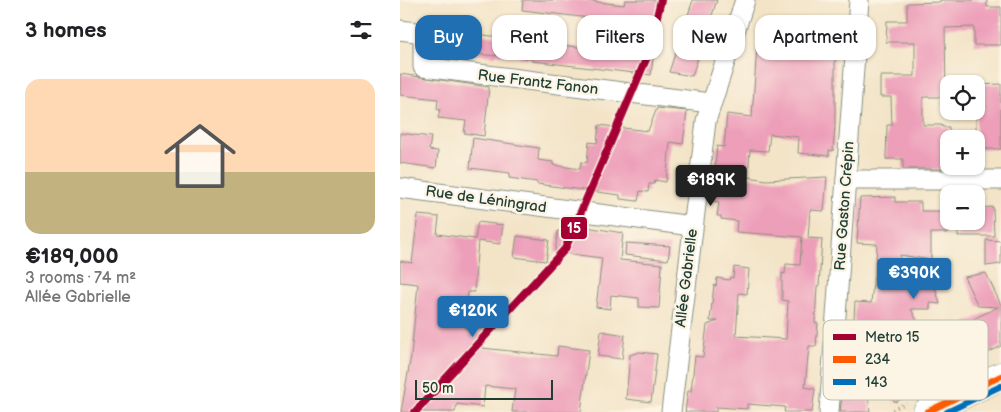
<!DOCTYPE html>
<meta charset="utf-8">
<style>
:root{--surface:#fff;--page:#f2f2f2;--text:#202124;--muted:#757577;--accent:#1f6fb2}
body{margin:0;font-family:"Balsamiq Sans",sans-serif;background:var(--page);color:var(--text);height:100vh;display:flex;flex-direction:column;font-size:19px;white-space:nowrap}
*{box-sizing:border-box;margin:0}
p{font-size:16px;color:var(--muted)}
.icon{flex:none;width:28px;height:28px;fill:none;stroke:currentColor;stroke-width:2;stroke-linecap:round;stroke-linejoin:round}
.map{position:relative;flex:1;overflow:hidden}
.details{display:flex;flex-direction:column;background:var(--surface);width:400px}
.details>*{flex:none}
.guide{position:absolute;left:15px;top:15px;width:475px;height:45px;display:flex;gap:10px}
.buttons{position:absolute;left:540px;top:75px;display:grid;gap:10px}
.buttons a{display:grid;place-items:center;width:45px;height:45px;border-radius:10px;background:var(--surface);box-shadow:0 1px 4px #0004;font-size:25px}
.scale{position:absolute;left:15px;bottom:12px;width:138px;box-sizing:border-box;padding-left:5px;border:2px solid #1f3d34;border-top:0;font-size:14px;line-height:18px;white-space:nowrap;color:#1f3d34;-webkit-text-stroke:4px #fcf5e5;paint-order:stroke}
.price{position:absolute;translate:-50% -42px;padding:0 11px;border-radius:5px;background:var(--accent);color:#fff;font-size:16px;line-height:32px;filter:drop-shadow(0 1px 2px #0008)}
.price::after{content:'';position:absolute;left:50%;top:30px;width:15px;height:11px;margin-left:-8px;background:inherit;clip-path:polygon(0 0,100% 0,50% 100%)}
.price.on{background:#222;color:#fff}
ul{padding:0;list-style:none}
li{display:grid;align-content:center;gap:10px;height:265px;padding:0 25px}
li span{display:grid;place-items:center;height:155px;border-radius:15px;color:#555}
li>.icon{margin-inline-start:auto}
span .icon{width:90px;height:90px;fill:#fffc;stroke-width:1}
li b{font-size:21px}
h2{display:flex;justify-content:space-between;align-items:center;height:60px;padding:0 25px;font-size:21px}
.chip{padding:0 18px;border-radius:15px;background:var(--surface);box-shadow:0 1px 4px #0004;font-size:18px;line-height:45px}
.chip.on{background:var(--accent);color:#fff}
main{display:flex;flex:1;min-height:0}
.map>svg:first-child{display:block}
.building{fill:#ed9eb9}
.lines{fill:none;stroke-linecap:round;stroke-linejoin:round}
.street-casing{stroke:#89907e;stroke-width:21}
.primary-casing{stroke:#89907e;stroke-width:29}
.path{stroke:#89907e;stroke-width:3;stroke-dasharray:1 4;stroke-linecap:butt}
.street{stroke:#fff;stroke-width:19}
.primary{stroke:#fff;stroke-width:28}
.bus-1-casing{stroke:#fcf5e5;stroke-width:10}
.bus-2-casing{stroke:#fcf5e5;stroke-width:10}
.bus-1{stroke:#ff5a00;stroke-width:6}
.bus-2{stroke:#006eb8;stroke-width:6}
.metro-1-casing{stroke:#fcf5e5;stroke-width:11}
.metro-1{stroke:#a50034;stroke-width:8}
.labels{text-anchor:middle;stroke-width:5;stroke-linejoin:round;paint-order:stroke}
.street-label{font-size:15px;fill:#1f3d34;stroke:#fcf5e5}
.key{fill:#fcf5e5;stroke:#babeb0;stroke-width:1}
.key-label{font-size:14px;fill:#1f3d34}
.line-badge{stroke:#fcf5e5;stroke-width:2}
.badge-label{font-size:14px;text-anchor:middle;font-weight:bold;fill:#fff}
</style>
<main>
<section class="details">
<h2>3 homes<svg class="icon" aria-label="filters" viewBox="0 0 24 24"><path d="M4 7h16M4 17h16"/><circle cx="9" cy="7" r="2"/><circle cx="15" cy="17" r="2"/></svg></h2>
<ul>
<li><span style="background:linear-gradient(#ffd9b3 60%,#c2b280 0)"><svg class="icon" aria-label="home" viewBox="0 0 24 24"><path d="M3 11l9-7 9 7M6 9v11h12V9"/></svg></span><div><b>€189,000</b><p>3 rooms · 74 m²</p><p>Allée Gabrielle</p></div></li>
</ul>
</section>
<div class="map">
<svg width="601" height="412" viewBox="0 0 601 412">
<rect width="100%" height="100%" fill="#fcf5e5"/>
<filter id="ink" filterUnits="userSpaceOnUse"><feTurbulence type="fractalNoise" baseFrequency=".02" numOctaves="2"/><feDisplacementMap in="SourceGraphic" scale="10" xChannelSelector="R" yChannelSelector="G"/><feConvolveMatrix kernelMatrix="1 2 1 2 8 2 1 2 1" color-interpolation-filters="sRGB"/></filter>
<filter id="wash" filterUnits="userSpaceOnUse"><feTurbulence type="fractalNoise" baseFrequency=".0096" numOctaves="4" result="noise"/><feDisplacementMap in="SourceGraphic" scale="20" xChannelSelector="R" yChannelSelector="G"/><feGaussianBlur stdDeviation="1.12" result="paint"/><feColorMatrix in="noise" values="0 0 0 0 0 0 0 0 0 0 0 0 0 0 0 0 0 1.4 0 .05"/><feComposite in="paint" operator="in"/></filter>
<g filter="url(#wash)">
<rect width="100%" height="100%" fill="#f3e4c8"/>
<g id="blocks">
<g class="building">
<polygon points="123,0 180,0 224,5 225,0 260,0 251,75 132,61 132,59 96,54 96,56 42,50 44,30 99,37 99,34 118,36 118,31 136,33 135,42 186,48 190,18 122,10"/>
<polygon points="293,0 317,0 292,76 269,72"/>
<polygon points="540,0 587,0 587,7 601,7 601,45 574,45 574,27 545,28 546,97 523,97 523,125 542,125 542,127 549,127 549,159 542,159 542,169 503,169 503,159 486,159 487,125 492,125 491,97 480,97 480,76 515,76 515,42 486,42 487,21 507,21 507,3 540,2"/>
<polygon points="413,23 435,23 435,126 433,151 429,150 429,156 398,153 399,137 370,134 368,151 350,150 348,177 366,180 427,177 424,211 410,210 408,238 422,239 419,286 417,286 415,323 418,323 416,346 409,346 405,387 415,389 412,412 384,412 385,407 347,404 347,409 316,407 316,412 285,412 288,391 291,391 295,356 303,357 307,325 318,321 310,321 314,285 316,286 317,278 329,280 330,277 333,278 334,267 349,269 347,294 339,293 336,336 386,339 388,301 382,300 382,273 385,274 386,264 400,265 402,237 336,232 337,221 321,219 321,216 317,216 319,202 312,201 317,146 324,147 327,114 352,117 357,46 413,46"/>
<polygon points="0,74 89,87 84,136 64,133 66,121 38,118 40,109 37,109 38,99 0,95"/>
<polygon points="601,84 601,149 579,149 579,139 576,139 576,85"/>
<polygon points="257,108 287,111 283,144 270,142 266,182 255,180 254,184 249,184 248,192 240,191 238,201 220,199 220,195 137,184 137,182 109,178 110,173 70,168 73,138 139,148 138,160 153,162 153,165 180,169 181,162 187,163 189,142 197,143 199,125 248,131"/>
<polygon points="0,133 31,137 29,150 38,151 36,168 0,163"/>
<polygon points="495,197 495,202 521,202 521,211 549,211 549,233 531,233 531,260 500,255 499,285 535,287 540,304 530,303 530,309 511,309 535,358 564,342 557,327 598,307 578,306 564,277 586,273 601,305 601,346 568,363 569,366 495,402 460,332 461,325 457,325 454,319 455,302 471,303 474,275 475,275 477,244 457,243 460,198"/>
<polygon points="593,207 594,236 558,236 558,221 576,221 576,208"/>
<polygon points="18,215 39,217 37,234 75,239 78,222 103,225 100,244 78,241 74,292 68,292 65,328 84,329 82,348 157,356 158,346 189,350 181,412 112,412 115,389 85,386 83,407 57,404 55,412 1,412 11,356 18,284 0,282 0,261 12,263"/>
<polygon points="186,227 223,233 220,260 262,264 259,308 239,307 239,298 211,295 210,309 196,307 202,258 155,252 158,231 172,232 173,228 186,229"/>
<polygon points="117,236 149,240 146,261 114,257"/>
<polygon points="586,240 601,241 601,264 586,266"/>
<polygon points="226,243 270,246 268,260 225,255"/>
<polygon points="201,331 225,335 222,359 198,356"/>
<polygon points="239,352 257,354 251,402 226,399 230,355"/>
<polygon points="447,356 464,358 470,412 440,412"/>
</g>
</g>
</g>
<g filter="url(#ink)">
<use href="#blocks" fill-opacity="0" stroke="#89907e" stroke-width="1"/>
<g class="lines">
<g class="street-casing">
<g id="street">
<polyline points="0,30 23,33 23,67 310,103"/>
<polyline points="446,180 601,180"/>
<polyline points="0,188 292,226"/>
<polyline points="271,412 306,121 345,0"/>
<polyline points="429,412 459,0"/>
</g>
</g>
<g class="primary-casing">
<polyline id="primary" points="527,412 601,376"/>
</g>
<polyline class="path" points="488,412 506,403"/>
<use href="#street" class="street"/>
<use href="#primary" class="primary"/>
<g class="bus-1-casing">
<polyline id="bus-1" points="527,412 601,376"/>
</g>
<g class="bus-2-casing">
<polyline id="bus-2" points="547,412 601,386"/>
</g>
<use href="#bus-1" class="bus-1"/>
<use href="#bus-2" class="bus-2"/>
<g class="metro-1-casing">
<polyline id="metro-1" points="15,412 165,249 247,57 261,0"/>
</g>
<use href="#metro-1" class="metro-1"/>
</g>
</g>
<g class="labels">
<g class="street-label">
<text transform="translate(138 82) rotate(7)" y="5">Rue Frantz Fanon</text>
<text transform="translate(86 199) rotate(8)" y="5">Rue de Léningrad</text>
<text transform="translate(444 206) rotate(-86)" y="5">Rue Gaston Crépin</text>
<text transform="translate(286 278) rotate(-83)" y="5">Allée Gabrielle</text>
</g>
</g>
<rect x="423" y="320" width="165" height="80" rx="8" class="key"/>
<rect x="433" y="334" width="23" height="6" fill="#a50034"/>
<rect x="433" y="356" width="23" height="7" fill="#ff5a00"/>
<rect x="433" y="379" width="23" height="6" fill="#006eb8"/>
<g class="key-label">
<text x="465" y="342">Metro 15</text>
<text x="465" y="364">234</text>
<text x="465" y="387">143</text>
</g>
<rect class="line-badge" x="160" y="216" width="28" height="24" rx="5" fill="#a50034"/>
<g class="badge-label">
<text x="174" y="233">15</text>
</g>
</svg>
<div class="buttons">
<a><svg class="icon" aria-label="locate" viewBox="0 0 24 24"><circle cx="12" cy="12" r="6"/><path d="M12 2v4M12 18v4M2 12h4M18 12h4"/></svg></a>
<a>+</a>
<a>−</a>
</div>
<div class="scale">50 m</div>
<b class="price on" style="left:311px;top:207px">€189K</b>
<b class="price" style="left:514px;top:300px">€390K</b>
<b class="price" style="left:73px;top:338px">€120K</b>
<div class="guide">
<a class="chip on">Buy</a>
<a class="chip">Rent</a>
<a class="chip">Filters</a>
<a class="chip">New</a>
<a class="chip">Apartment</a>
</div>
</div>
</main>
